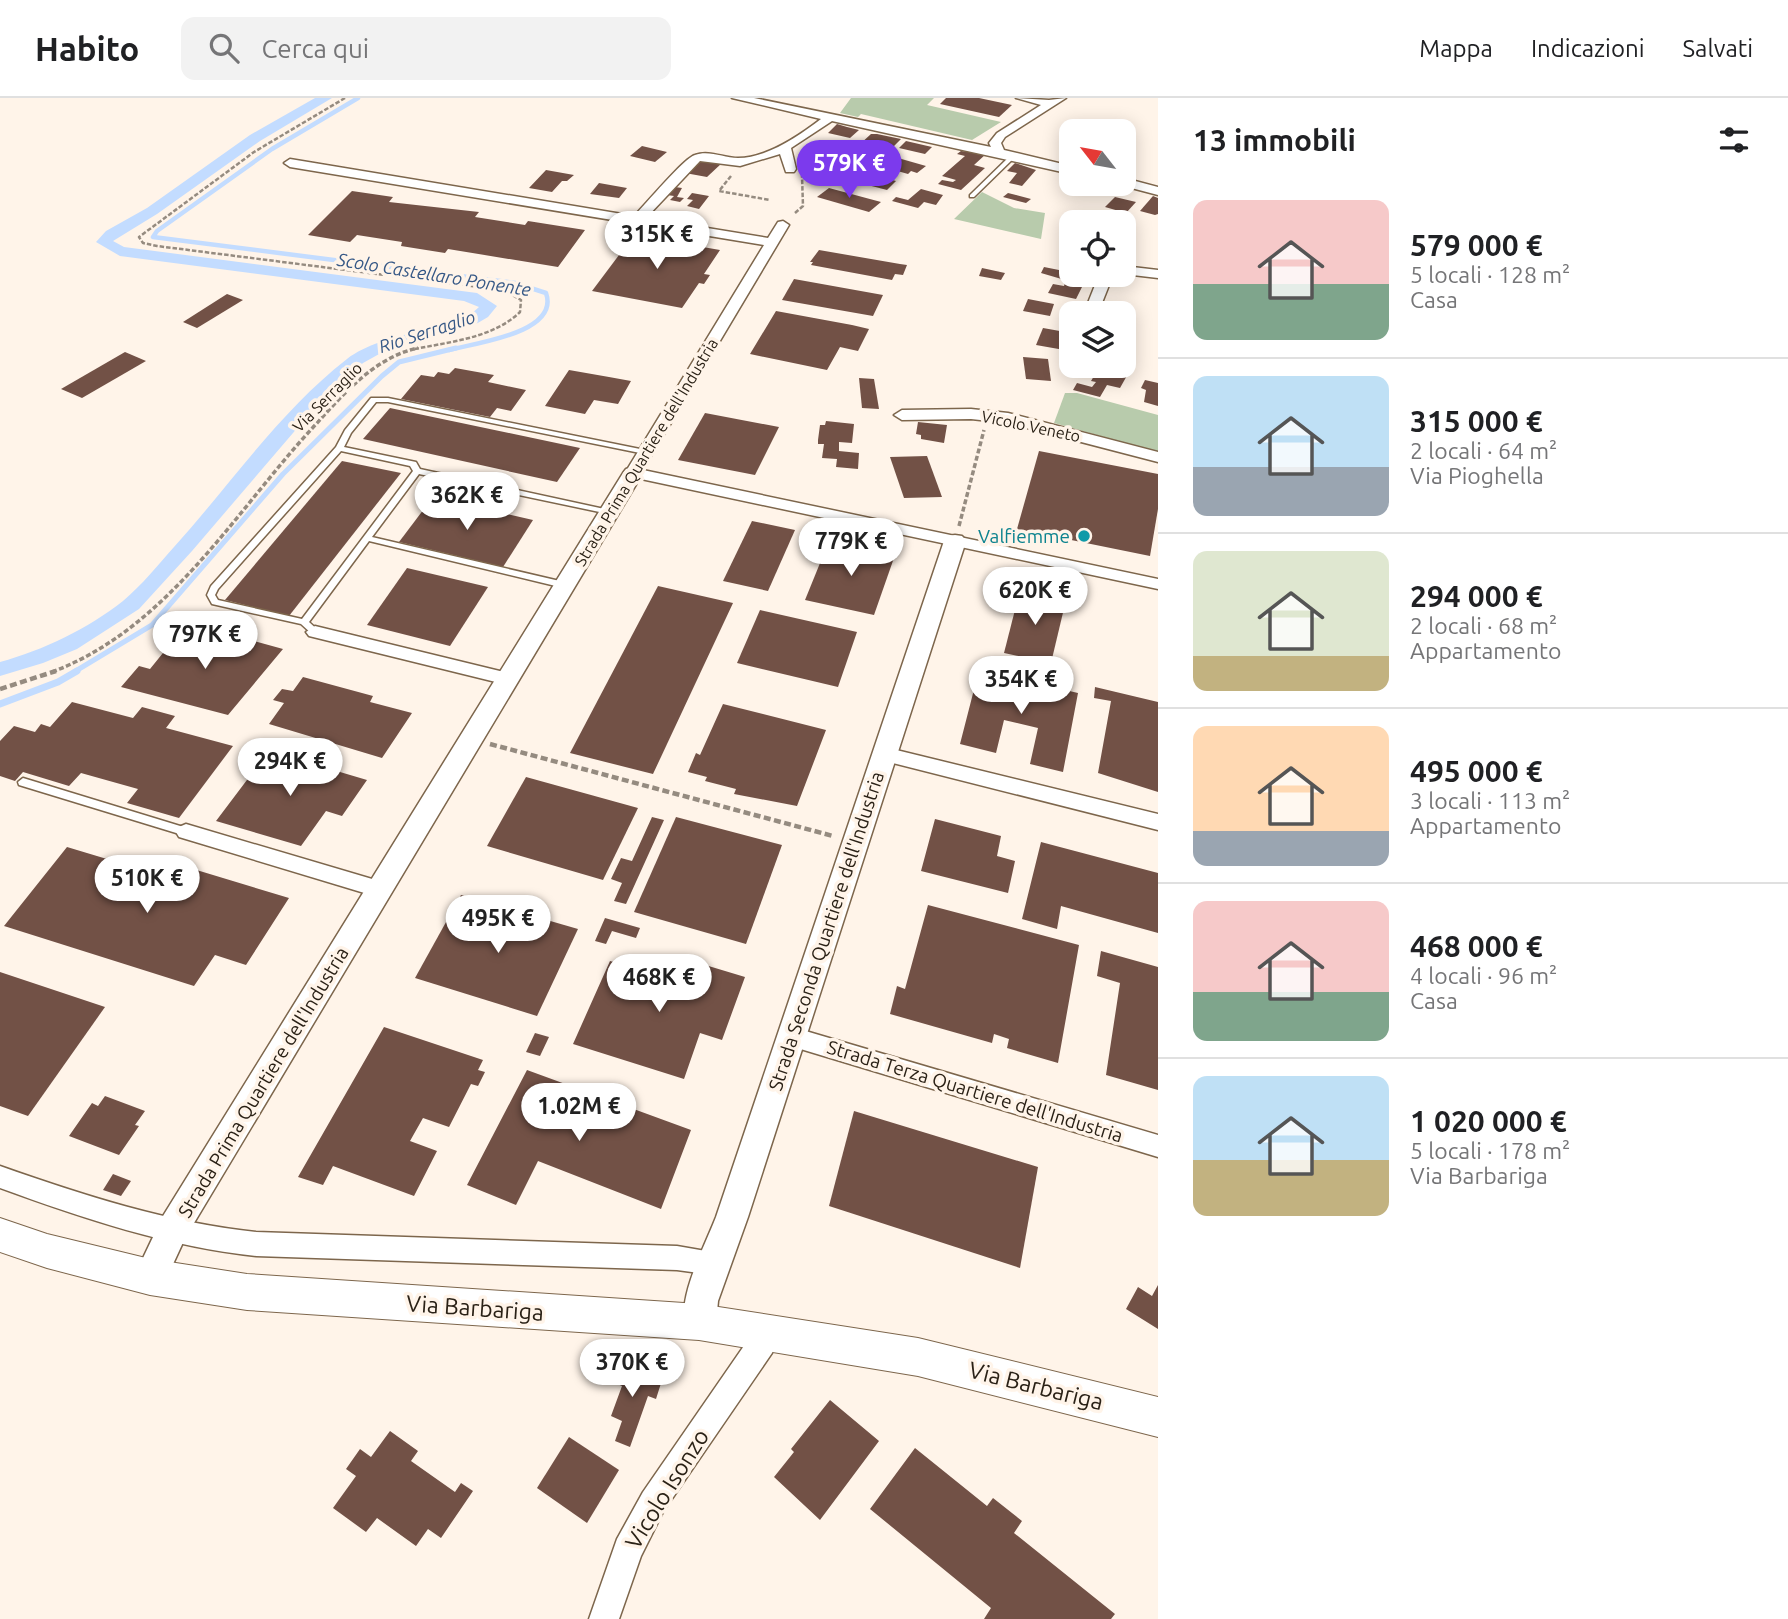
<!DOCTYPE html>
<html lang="it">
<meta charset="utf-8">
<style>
:root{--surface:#fff;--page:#f2f2f2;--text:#202124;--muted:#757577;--line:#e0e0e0;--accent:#7c3aed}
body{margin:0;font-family:Ubuntu,sans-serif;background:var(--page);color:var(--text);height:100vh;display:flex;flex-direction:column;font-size:26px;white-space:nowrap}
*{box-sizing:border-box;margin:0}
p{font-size:23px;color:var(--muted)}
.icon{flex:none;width:38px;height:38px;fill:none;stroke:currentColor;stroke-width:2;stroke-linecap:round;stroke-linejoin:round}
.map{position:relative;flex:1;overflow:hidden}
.drawer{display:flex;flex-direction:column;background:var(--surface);width:630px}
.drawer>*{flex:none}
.needle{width:46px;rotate:301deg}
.fabs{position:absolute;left:1059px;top:21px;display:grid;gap:14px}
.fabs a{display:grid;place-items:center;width:77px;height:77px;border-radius:14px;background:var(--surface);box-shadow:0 4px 18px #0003;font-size:35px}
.price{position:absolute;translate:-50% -60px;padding:0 16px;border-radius:24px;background:#fff;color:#222;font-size:23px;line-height:46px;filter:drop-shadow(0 2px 4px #0008)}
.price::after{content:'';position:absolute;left:50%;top:42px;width:21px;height:16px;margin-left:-10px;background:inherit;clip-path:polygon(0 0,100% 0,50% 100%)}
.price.on{background:var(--accent);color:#fff}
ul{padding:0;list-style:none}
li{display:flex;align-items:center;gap:21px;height:175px;padding:0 35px}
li+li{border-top:2px solid var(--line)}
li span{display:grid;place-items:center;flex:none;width:196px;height:140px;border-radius:14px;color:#555}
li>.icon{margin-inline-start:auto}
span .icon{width:84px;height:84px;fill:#fffc;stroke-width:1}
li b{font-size:30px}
h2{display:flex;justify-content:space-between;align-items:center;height:84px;padding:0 35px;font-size:30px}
header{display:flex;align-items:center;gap:42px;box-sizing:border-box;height:98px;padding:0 35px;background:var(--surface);border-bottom:2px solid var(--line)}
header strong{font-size:33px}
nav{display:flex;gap:38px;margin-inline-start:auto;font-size:24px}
.search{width:490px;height:63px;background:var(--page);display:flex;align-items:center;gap:18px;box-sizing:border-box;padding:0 24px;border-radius:14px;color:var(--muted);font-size:26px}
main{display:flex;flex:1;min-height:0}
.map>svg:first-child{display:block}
.green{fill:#b8cbac}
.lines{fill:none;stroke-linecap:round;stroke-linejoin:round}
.stream-far2{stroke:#c3dcff;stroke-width:4.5}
.stream-far1{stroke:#c3dcff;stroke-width:5}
.stream{stroke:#c3dcff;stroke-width:7}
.canal{fill:#c3dcff;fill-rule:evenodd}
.building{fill:#725146}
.service-casing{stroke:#7d664c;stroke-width:3}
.minor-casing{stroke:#7d664c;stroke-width:3}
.tertiary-casing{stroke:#7d664c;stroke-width:3}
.secondary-casing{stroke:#7d664c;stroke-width:2}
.path-far2{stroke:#958b80;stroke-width:2.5;stroke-dasharray:4.5 2;stroke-linecap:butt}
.path-far1{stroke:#958b80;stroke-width:3.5;stroke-dasharray:5 2.5;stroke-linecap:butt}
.path{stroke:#958b80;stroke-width:4.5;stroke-dasharray:7 3.5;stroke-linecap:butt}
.service{fill:#fff;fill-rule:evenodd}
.minor{fill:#fff;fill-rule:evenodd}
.tertiary{fill:#fff;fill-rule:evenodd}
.secondary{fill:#fff;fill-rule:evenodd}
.culture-dot{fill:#0f9aa8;stroke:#fff4e9;stroke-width:2.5}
.labels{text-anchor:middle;stroke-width:7;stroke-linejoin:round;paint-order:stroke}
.far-street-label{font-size:16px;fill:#2a2116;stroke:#fff4e9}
.far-water-label{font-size:18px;font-style:italic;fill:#365886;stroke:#fff4e9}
.culture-label{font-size:19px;fill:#0d838f;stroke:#fff4e9;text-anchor:end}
.street-label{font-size:19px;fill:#2a2116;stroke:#fff4e9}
.near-street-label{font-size:23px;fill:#2a2116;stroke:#fff4e9}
</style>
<header>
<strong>Habito</strong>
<div class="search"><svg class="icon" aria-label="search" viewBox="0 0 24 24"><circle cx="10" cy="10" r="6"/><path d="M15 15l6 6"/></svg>Cerca qui</div>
<nav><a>Mappa</a><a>Indicazioni</a><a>Salvati</a></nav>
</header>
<main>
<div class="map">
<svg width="1158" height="1521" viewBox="0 0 1158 1521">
<rect width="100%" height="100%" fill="#fff4e9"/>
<g class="green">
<polygon points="851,0 934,0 927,7 1001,24 972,42 861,16 858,19 840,15"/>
<polygon points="982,94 1014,110 1045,115 1041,141 954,121"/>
<polygon points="1065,295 1077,295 1158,317 1158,354 1054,325"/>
</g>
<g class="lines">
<path class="stream-far2" d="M358 0 272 51 157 133 153 139 515 185 546 195C560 235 475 245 449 252"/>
<polyline class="stream-far1" points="74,574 152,527 283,376 382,278 399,264 456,250"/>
<polyline class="stream" points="0,606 58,584 77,573"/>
<path class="canal" d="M315 0H332L260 43 157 116 113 143 124 149 477 195 497 208 488 219 476 226 390 250 363 265 311 314 192 453 139 511 77 551 43 565 0 578V564C44 552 87 531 123 503 142 487 158 467 174 449 231 386 280 313 347 261 385 232 454 234 479 209L464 203 120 158 96 144 106 133 147 110 250 37Z"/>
</g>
<g class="building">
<polygon points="946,0 979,0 1012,7 999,19 940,6"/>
<polygon points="837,26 847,29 859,32 850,40 828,35"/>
<polygon points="871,36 877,36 901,41 892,50 870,45 862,52 849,49 853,46 859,47"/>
<polygon points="906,43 932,49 925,56 899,50"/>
<polygon points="642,48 667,54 655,64 630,58"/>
<polygon points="961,53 986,56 974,67 985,70 961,92 938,86 942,82 953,84 956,82 942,78 965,58 957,56"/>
<polygon points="825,55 848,61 845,64 868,70 859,80 813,64"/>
<polygon points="701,60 722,65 707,79 685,75"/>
<polygon points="898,60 926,68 917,75 911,73 908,76 887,70"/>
<polygon points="1015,65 1036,72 1022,88 1009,85 1017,75 1007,73"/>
<polygon points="546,72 574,77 567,83 562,83 552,94 529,90"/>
<polygon points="871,76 896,83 887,92 860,85"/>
<polygon points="599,85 627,90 619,100 590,96"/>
<polygon points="675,89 682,90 677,99 684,100 680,104 670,102 674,98 667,97"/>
<polygon points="829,90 881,104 869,114 817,99"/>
<polygon points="921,91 943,97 936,107 924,104 918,110 892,103 896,99 908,102"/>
<polygon points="352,93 393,99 389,104 479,114 475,119 525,127 528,123 585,132 558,169 448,151 445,155 401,148 402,144 357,137 350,144 308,137"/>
<polygon points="692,95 709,98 699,111 687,108 693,102 687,101"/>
<polygon points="1008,95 1031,101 1026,105 1003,99"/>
<polygon points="1153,98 1158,100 1158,116 1155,117 1140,113"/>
<polygon points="1115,99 1136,104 1126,115 1105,109"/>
<polygon points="634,137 720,152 704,176 710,177 704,186 699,185 682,210 592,193"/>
<polygon points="819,152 900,166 907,167 903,177 895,176 892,182 811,167 813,164 810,164"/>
<polygon points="1071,168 1071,177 1087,177 1082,187 1041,175 1044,169 1069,174"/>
<polygon points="982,170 1005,175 1001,182 979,178"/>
<polygon points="794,181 883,197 873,218 782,202"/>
<polygon points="1065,185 1082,189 1076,201 1048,195 1053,186 1064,188"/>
<polygon points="227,196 243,202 197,230 183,224"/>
<polygon points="1028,201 1054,206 1050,218 1023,213"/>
<polygon points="776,213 852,227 869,231 858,253 840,249 827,272 750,256"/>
<polygon points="1043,230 1071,235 1070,253 1036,247"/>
<polygon points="125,254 146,263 82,300 61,291"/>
<polygon points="1023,259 1048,261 1051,283 1026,281"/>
<polygon points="1100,268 1129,274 1120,290 1107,287 1100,299 1073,292 1077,285 1092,289 1096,284 1091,283"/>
<polygon points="455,270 494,277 488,284 526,292 511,313 497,310 490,319 401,301 421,277 434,279 438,274 449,276"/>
<polygon points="569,272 609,279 631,283 618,306 594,302 585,316 545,308"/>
<polygon points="859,280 874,281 879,311 862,310"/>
<polygon points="1145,282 1158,285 1158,308 1144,304 1146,292 1141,290"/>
<polygon points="390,310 580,350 557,384 363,341"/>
<polygon points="705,315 779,329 755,377 678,362"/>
<polygon points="826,323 854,326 852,345 839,344 839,353 859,355 858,371 836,369 837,361 822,360 824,346 818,346 818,342 820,327 825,327"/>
<polygon points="918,324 947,327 944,345 921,341 921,337 916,336"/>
<polygon points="1039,353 1158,376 1158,411 1150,458 1017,431"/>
<polygon points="927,358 942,399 904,400 890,359"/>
<polygon points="342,363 401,375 289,518 225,502"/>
<polygon points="433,399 533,422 503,469 399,444"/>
<polygon points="752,423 795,432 768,493 723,483"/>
<polygon points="829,443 895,457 874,517 805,502"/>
<polygon points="407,470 488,489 450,548 367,527"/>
<polygon points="658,488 733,505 653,676 570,655"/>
<polygon points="1020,492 1066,502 1051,565 1004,555"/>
<polygon points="760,512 857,534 838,589 737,565"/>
<polygon points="184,529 252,546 254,543 283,551 228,617 121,589 139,568 150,571"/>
<polygon points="979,572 1078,595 1063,674 1030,666 1038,630 1004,622 996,655 960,646"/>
<polygon points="303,579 373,598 370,604 412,615 382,660 269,626 284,605 273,602 282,591 293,593"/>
<polygon points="1095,589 1158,604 1158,694 1098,675 1111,603 1094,600"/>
<polygon points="72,604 133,620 142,609 175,618 166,630 233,648 179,720 127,705 138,691 81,675 69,688 23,674 15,683 0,678 0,643 14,628 35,634 41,626 50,629"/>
<polygon points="723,606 826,632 797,708 734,696 736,691 705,683 707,679 688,674 696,655 700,657"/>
<polygon points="268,654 340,674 367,682 342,718 326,713 301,748 216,723"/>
<polygon points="526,679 638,710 603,782 487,748"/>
<polygon points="652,719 664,722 626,806 614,803 622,785 611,781 621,760 632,763"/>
<polygon points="676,719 782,747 746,846 634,814"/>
<polygon points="935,721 1001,738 997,758 1015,763 1008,795 921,773"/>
<polygon points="1041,744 1158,775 1158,835 1061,808 1057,831 1022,821"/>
<polygon points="67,749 170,780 180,767 289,800 246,867 215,857 194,888 4,828"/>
<polygon points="461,797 578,831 537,918 415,880"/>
<polygon points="928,807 1079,847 1058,965 1007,950 1009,941 994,936 992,945 890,916 897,888 905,891"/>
<polygon points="605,820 640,830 636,840 612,833 606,846 595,843"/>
<polygon points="1101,853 1158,869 1158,992 1106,977 1120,885 1097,878"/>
<polygon points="682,860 745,879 722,942 700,935 684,981 573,946 610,863 673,881"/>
<polygon points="0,874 105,909 28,1018 0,1008"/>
<polygon points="384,929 483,962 478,972 485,974 478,988 471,986 449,1029 423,1020 410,1043 437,1053 414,1098 333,1068 323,1087 298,1079"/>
<polygon points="535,935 549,939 540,958 526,954"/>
<polygon points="527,972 691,1032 661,1111 538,1063 516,1107 467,1087"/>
<polygon points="105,998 145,1013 135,1027 139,1028 119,1057 69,1038 92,1005 98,1008"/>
<polygon points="854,1013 1038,1069 1020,1170 829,1108"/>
<polygon points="113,1076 131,1083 121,1098 103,1092"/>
<polygon points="1158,1187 1158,1231 1126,1211 1138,1189 1152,1198"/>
<polygon points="615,1263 662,1282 656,1301 648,1298 630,1349 615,1343 622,1323 611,1318 622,1288 611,1283 615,1272 611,1271"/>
<polygon points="830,1302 879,1343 820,1422 774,1379 794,1354 791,1351"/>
<polygon points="390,1333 418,1353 411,1363 455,1394 461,1385 473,1393 441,1440 428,1431 416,1448 377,1420 366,1434 333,1410 356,1378 346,1371 360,1351 371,1359"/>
<polygon points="569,1339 619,1372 587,1425 537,1390"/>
<polygon points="915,1350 987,1408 993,1400 1022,1423 1014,1435 1115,1516 1111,1521 984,1521 991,1510 870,1411"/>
</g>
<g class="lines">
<g class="service-casing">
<g id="service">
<polygon points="1011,57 1016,58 974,99 970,99 970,97"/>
<path d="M371 300H388L645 352 649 354 645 356 388 304H376L351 335 344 349 416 364 420 371 609 412 613 414 609 416 419 376 372 439 564 484 568 487 567 489 564 490 369 443 309 524 320 534 318 536H312L301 526 212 506 207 497 211 488 336 349 345 332ZM341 353 410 368 413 373 302 521 218 502 215 497 218 491Z"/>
<polygon points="23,680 190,731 191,734 186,738 19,687 18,684"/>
</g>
</g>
<g class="minor-casing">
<g id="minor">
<path d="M732 0H754L991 49 989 45 997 35 1041 7 1016 0 1049 2 1066 0 1005 39 1001 45 1004 52 1071 68V76L832 23 791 50 796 71 794 74H786L780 56 740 68 700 63 646 120 768 140 778 124 783 123 789 127 643 372 1158 481V491L627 378 625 375 764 147 290 69 284 65 290 61 634 118C645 107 684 60 695 57 709 52 724 60 738 60 767 60 799 38 821 21Z"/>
<polygon points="1124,80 1158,89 1158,97 1120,87 1124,86"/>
<polygon points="1124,168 1158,172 1158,180 1124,176"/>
<polygon points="1099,177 1113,177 1098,215 1084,215"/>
<polygon points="971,311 1008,315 1158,354 1158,364 1008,325 971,321 902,322 894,317 902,312"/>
<polygon points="315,528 508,575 515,577 517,581 515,585 508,587 309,538 306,534"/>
<polygon points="884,649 1158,716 1158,732 877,661 874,656 877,651"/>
<polygon points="186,726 389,786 392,792 389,798 381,800 179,739 176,734 179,729"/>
<polygon points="792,929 1158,1037 1158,1059 784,946 780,939 784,932"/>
<path d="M0 1068C82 1097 169 1125 256 1134L677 1148 723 1156 727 1165 723 1174 714 1177 677 1172 256 1158C169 1149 82 1120 0 1090Z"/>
<path d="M762 1220 772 1224C777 1235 777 1244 772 1255L663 1414 641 1458 619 1521H589L617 1441 643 1394 748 1242 752 1224Z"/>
</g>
</g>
<g class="tertiary-casing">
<g id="tertiary">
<polygon points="633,369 640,371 643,375 185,1140 162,1190 150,1195 138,1190 134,1179 163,1118 623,375 626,371"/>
<path d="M955 437 962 438 966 443 748 1119 718 1203 716 1224 711 1236 699 1240 687 1236C674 1205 704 1150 716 1119L944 443 948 438Z"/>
</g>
</g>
<g class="secondary-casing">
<polygon id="secondary" points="0,1120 47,1136 150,1161 247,1176 699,1206 918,1240 1158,1299 1158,1339 918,1278 699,1242 247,1212 150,1197 47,1170 0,1154"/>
</g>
<g class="path-far2">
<path d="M345 0 254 54 139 139 143 145 157 148 503 192 521 202 520 214C492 241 447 244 410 252"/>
<polyline points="731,78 719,93 770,102"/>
<polyline points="795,115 803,108 802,78"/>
</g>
<g class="path-far1">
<polyline points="959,428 984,332"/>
<path d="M52 574C169 530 235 413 317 325 345 294 376 259 418 250"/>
</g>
<g class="path">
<polyline points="0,591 56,573"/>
<polyline points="490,646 833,738"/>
</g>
<use href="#service" class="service"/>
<use href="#minor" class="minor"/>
<use href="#tertiary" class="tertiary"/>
<use href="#secondary" class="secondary"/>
</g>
<circle class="culture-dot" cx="1084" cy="438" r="7"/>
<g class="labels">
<g class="far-street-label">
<text transform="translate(327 299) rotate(-45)" y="6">Via Serraglio</text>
<text transform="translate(1031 328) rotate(12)" y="6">Vicolo Veneto</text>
<text transform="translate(646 354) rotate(-59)" y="6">Strada Prima Quartiere dell'Industria</text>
</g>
<g class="far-water-label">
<text transform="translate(434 177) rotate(9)" y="6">Scolo Castellaro Ponente</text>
<text transform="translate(427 234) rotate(-18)" y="6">Rio Serraglio</text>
</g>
<g class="culture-label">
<text x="1070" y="445">Valfiemme</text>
</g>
<g class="street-label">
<text transform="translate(826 833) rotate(-72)" y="7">Strada Seconda Quartiere dell'Industria</text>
<text transform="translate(263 984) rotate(-59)" y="7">Strada Prima Quartiere dell'Industria</text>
<text transform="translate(975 993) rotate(17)" y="7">Strada Terza Quartiere dell'Industria</text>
</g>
<g class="near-street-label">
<text transform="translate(475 1210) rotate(4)" y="8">Via Barbariga</text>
<text transform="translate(1036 1288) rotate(14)" y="8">Via Barbariga</text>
<text transform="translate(667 1391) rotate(-58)" y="8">Vicolo Isonzo</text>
</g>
</g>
</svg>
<div class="fabs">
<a><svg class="needle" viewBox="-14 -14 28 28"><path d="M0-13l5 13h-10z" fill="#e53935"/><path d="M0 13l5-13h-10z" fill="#757577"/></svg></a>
<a><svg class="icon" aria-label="locate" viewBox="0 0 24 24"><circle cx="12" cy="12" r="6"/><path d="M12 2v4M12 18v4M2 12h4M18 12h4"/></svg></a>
<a><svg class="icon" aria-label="layers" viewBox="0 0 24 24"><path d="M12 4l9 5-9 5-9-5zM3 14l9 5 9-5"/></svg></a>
</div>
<b class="price on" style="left:849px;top:102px">579K €</b>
<b class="price" style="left:657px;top:173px">315K €</b>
<b class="price" style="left:467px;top:434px">362K €</b>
<b class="price" style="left:851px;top:480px">779K €</b>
<b class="price" style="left:1035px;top:529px">620K €</b>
<b class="price" style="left:205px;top:573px">797K €</b>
<b class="price" style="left:1021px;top:618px">354K €</b>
<b class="price" style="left:290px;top:700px">294K €</b>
<b class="price" style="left:147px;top:817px">510K €</b>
<b class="price" style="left:498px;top:857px">495K €</b>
<b class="price" style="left:659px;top:916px">468K €</b>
<b class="price" style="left:579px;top:1045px">1.02M €</b>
<b class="price" style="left:632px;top:1301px">370K €</b>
</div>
<section class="drawer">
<h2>13 immobili<svg class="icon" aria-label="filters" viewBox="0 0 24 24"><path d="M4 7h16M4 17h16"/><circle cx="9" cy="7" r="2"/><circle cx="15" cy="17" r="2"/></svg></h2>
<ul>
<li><span style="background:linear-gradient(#f6c9c9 60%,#7fa58c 0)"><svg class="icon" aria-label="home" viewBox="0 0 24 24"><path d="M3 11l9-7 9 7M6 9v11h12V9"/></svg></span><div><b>579 000 €</b><p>5 locali · 128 m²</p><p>Casa</p></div></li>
<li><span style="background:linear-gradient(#bfe0f5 65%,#9aa5b1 0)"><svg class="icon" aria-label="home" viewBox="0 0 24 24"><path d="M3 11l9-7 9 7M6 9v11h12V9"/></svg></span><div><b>315 000 €</b><p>2 locali · 64 m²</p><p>Via Pioghella</p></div></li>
<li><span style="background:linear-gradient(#dfe7d0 75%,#c2b280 0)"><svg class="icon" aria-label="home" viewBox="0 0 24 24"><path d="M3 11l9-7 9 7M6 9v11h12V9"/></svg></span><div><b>294 000 €</b><p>2 locali · 68 m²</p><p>Appartamento</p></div></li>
<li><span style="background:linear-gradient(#ffd9b3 75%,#9aa5b1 0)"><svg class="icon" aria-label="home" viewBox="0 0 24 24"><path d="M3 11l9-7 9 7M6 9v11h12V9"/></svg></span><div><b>495 000 €</b><p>3 locali · 113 m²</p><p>Appartamento</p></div></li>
<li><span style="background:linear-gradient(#f6c9c9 65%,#7fa58c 0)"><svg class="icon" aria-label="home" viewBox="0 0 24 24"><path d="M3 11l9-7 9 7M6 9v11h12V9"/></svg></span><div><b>468 000 €</b><p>4 locali · 96 m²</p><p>Casa</p></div></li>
<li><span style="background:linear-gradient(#bfe0f5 60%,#c2b280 0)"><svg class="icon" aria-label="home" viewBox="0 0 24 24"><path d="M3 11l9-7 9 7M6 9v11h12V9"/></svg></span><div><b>1 020 000 €</b><p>5 locali · 178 m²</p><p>Via Barbariga</p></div></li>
</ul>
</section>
</main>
